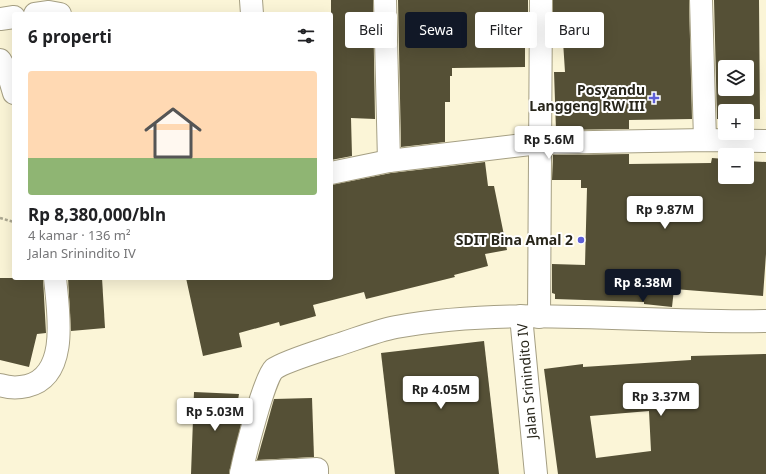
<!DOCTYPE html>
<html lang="id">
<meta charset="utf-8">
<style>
:root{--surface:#fff;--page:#f6f6f6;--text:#202124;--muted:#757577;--accent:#111827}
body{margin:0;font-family:"Noto Sans",sans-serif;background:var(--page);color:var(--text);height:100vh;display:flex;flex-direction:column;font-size:15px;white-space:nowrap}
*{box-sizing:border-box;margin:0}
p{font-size:13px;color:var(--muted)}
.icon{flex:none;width:22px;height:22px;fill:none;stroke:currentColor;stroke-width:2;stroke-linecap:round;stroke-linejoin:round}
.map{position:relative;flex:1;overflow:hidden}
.details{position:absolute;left:12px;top:12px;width:321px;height:268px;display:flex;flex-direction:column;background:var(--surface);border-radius:4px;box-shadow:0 4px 16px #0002}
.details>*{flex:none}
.banner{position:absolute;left:345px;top:12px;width:361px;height:36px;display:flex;gap:8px}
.fabs{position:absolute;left:718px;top:60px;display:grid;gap:8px}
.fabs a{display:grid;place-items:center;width:36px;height:36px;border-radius:4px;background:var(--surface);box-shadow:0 4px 16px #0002;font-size:20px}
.price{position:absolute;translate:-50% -34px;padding:0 9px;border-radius:4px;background:#fff;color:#222;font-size:13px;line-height:26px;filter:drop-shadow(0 1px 2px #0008)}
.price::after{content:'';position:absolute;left:50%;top:24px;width:12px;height:9px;margin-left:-6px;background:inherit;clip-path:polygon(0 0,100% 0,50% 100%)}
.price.current{background:var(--accent);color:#fff}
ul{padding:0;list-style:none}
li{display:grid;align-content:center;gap:8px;height:212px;padding:0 16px}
li span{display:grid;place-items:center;height:124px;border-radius:4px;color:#555}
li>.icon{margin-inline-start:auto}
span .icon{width:72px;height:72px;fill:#fffc;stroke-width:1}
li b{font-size:17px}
h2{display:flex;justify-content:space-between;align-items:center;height:48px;padding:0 16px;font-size:17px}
.pill{padding:0 14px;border-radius:4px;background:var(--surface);box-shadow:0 4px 16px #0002;font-size:14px;line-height:36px}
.pill.current{background:var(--accent);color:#fff}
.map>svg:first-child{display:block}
.building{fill:#555036;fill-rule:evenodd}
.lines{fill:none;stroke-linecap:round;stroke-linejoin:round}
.minor-casing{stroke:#a59f83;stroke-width:24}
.path{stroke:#aba790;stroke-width:2.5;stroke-dasharray:3 2;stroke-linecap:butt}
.minor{stroke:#fff;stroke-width:22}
.poi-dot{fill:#5e5fd7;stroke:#fff;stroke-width:1.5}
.labels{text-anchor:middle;stroke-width:4;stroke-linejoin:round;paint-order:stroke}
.poi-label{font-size:14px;font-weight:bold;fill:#28261b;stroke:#fff;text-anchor:end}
.street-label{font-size:14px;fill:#28261b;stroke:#fff}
</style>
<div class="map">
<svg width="766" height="474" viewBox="0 0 766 474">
<rect width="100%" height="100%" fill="#fbf5d7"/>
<g class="building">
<polygon points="331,0 373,0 375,119 351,118 352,156 331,160"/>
<polygon points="398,0 528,0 528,25 525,25 525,67 452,68 452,76 450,76 450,102 445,102 445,142 401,147"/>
<polygon points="553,0 689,0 692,119 629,120 629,129 556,130 554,72 565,72 562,26 553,26"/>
<path d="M714 0H759L760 119H747V111H725V119H717ZM725 67H747V89H725Z"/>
<polygon points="629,154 629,164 711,163 712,158 725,159 725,177 747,177 747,161 766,162 766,254 763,296 674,289 672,307 644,304 644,302 555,299 555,294 552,293 552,264 585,265 587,188 581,188 581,180 552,180 553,155"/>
<polygon points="485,162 488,186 494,186 507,250 485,254 488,266 454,275 455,277 366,299 364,292 313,305 316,316 280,326 279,322 239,333 242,347 203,356 186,278 331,278 331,185 391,173"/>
<polygon points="0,278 43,278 46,333 37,334 29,367 0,360"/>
<polygon points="68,278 102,278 105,328 71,331"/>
<polygon points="484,341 499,474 395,474 381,353"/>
<path d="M766 354V474H558L544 369 583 364V367L691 360V356ZM649 411 651 451 596 458 590 416Z"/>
<polygon points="194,392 239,394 238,400 247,400 229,474 191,474"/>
<polygon points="312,398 314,457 257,460 274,399"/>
</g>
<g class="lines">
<g class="minor-casing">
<g id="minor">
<polyline points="251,0 252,14"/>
<polyline points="385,0 389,161"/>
<polyline points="701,0 705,140"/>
<polyline points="35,14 49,12 60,14"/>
<polyline points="0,19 14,17"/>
<polyline points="0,60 9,76 14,93"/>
<polyline points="331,173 389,161 539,143 705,140 766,141"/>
<polyline points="521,316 536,474"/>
<polyline points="539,317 541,0"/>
<path d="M0 385C9 388 18 388 27 386 70 376 58 310 55 278"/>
<polyline points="241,473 317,469 317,474"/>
<path d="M241 474C244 458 264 378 274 369 283 362 322 350 334 346 354 340 375 331 396 327 518 305 643 324 766 321"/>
</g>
</g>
<polyline class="path" points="0,218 14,222"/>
<use href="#minor" class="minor"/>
</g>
<g class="poi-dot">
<path d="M652 92h4v4h4v4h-4v4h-4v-4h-4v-4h4z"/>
<circle cx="581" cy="240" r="4"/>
</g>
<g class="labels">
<g class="poi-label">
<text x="645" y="95">Posyandu<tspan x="645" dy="16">Langgeng RW III</tspan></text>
<text x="573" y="245">SDIT Bina Amal 2</text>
</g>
<g class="street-label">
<text transform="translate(527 381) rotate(-95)" y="5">Jalan Srinindito IV</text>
</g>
</g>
</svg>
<div class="fabs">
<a><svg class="icon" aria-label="layers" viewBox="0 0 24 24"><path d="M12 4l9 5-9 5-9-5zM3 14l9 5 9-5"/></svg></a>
<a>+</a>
<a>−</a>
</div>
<b class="price" style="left:549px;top:160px">Rp 5.6M</b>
<b class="price" style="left:665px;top:230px">Rp 9.87M</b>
<b class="price current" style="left:643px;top:303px">Rp 8.38M</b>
<b class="price" style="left:441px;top:410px">Rp 4.05M</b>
<b class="price" style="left:661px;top:417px">Rp 3.37M</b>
<b class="price" style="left:215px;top:432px">Rp 5.03M</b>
<div class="banner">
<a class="pill">Beli</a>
<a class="pill current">Sewa</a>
<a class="pill">Filter</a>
<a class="pill">Baru</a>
</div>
<section class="details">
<h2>6 properti<svg class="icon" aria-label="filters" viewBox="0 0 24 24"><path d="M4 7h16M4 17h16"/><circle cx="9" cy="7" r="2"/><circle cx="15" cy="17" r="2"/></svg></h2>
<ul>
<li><span style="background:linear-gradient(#ffd9b3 70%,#8fb573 0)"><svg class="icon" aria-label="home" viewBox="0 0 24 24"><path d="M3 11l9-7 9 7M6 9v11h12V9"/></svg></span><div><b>Rp 8,380,000/bln</b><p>4 kamar · 136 m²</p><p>Jalan Srinindito IV</p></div></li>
</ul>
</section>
</div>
